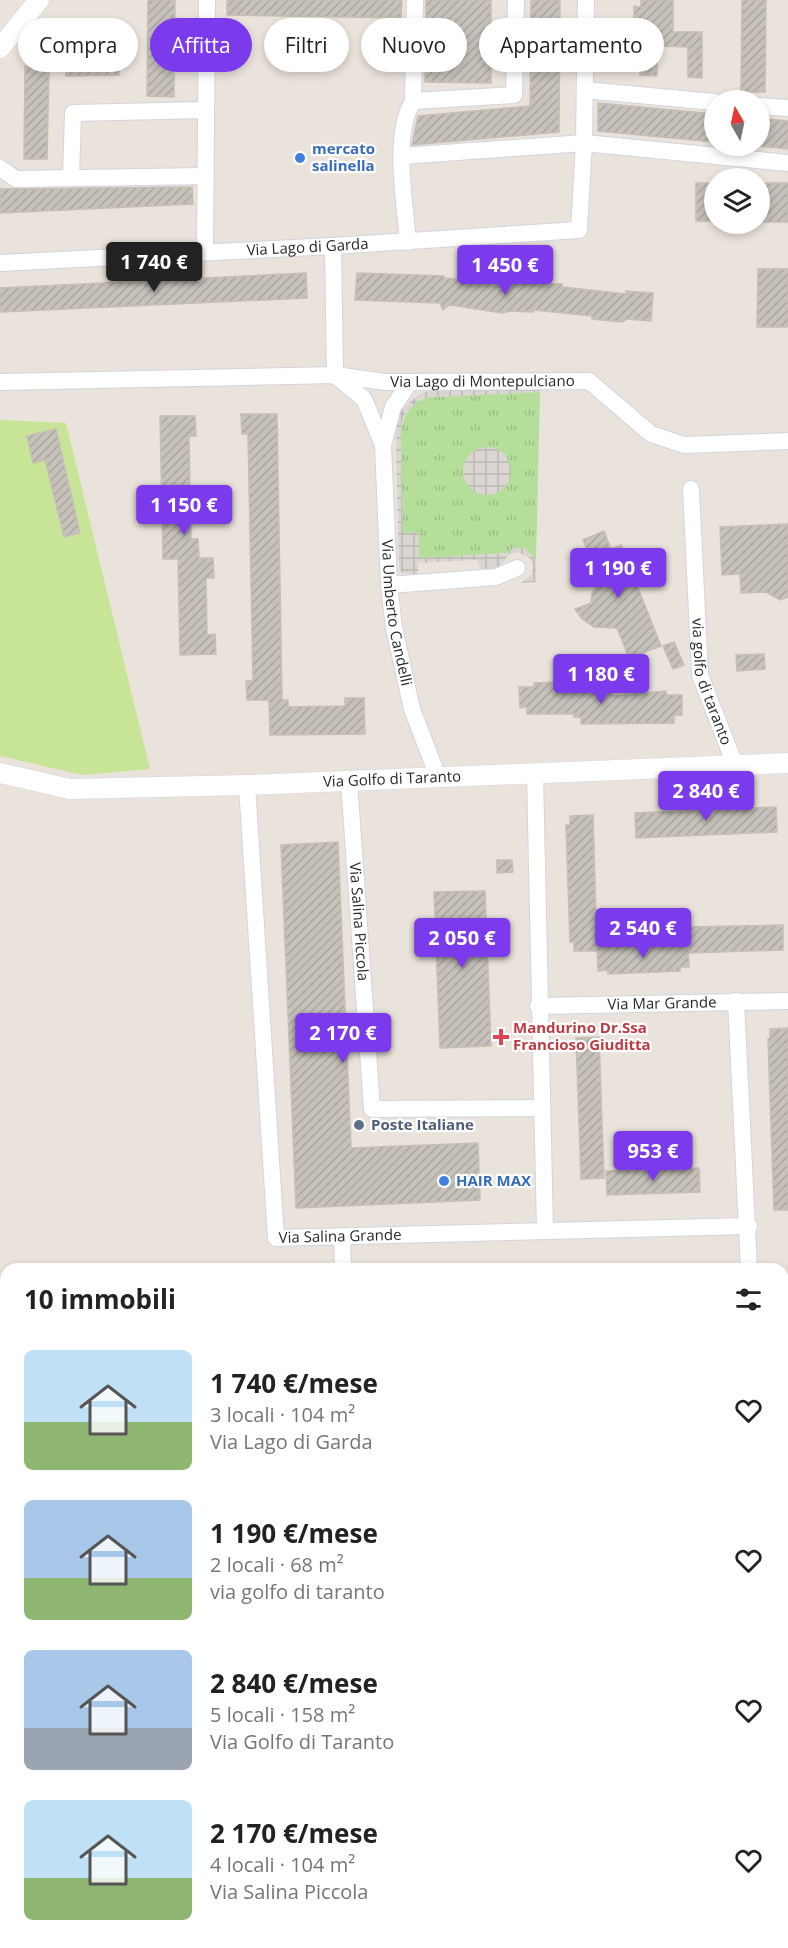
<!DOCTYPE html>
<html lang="it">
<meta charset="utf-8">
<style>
:root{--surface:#fff;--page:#f2f2f2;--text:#222;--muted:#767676;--accent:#7c3aed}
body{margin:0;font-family:"Open Sans",sans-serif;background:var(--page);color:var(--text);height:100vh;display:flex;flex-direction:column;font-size:22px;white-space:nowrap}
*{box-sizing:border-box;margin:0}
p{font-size:20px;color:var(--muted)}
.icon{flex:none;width:33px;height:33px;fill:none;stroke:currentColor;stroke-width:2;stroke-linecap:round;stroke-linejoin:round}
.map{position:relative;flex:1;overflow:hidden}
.side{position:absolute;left:0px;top:1263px;width:789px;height:686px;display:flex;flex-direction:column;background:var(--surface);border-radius:18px 18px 0 0;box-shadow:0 3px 9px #0003}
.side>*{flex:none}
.guide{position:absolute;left:18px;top:18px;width:753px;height:54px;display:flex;gap:12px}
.needle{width:39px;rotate:351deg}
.fabs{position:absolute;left:704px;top:90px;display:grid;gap:12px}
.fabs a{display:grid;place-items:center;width:66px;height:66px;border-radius:50%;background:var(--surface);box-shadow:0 3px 9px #0003;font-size:30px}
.price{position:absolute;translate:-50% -51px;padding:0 14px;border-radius:6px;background:var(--accent);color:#fff;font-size:20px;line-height:39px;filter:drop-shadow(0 2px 3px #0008)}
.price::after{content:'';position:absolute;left:50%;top:36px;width:18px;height:14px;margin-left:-9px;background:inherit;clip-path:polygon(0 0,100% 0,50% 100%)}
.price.current{background:#222;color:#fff}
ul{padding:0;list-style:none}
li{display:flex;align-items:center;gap:18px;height:150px;padding:0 24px}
li span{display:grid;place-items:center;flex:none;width:168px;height:120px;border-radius:9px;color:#555}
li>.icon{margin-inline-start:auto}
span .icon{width:72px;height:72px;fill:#fffc;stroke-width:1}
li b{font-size:26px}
h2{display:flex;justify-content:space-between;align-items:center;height:72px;padding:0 24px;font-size:26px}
.pill{padding:0 21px;border-radius:27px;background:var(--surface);box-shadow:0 3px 9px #0003;font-size:21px;line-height:54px}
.pill.current{background:var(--accent);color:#fff}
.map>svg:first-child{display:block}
.park{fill:url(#park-tufts)}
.pitch{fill:#c8e597}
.plaza{fill:url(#plaza-grid)}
.building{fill:url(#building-hatch);stroke:#c5bfb5;stroke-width:1.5}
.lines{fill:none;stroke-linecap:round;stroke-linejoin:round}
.minor-casing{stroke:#d1d4e1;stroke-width:18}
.tertiary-casing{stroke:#d1d4e1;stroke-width:21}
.minor{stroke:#fff;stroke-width:16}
.tertiary{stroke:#fff;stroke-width:20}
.shop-dot{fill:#3f7fe0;stroke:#fff;stroke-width:2}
.health-dot{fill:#e0444e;stroke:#fff;stroke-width:2}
.service-dot{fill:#5c6f8a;stroke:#fff;stroke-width:2}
.labels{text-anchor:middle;stroke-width:4.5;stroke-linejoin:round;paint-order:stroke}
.shop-label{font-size:15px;font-weight:bold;fill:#366cbe;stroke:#fff;text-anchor:start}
.street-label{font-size:15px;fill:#292929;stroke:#fff}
.health-label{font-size:15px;font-weight:bold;fill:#be3a42;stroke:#fff;text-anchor:start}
.service-label{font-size:15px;font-weight:bold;fill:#4e5e75;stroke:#fff;text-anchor:start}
</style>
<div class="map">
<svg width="788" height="1948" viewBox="0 0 788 1948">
<defs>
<pattern id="park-tufts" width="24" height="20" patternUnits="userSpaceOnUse" patternTransform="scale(1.5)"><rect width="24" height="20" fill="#b5de9a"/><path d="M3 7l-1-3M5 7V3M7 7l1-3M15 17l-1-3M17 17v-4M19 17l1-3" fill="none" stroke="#9cbe85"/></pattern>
<pattern id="plaza-grid" width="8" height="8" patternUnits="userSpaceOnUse" patternTransform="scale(1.5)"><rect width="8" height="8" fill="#dbd6d2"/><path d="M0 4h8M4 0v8" fill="none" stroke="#bcb8b4"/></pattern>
<pattern id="building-hatch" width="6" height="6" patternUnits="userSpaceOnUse" patternTransform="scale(1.5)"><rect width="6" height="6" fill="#c6c1ba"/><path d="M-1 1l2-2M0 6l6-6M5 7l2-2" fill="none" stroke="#aaa6a0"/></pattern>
</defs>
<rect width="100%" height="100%" fill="#eae3db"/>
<path class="park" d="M540 392 536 560 525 549 506 553 419 559 403 533 401 437C402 416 410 401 432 396Z"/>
<polygon class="pitch" points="0,420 66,423 150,769 82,775 0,756"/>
<g class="plaza">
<polygon points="540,388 540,392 421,398 406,413 402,422 401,437 403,533 419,532 419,558 506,553 515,547 525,548 536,560 536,582 521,583 532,574 533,566 530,558 518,552 510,554 496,570 481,570 477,560 418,563 418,575 402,573 399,567 396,445 397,419 401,410 419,394 429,391"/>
<circle cx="487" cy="471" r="24"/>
</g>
<g class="building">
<polygon points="148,0 175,0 174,97 147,96"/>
<polygon points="227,0 402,0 401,18 227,15"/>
<polygon points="426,0 491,0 491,83 425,82"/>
<polygon points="531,0 560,0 559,132 412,145 418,116 530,106"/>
<polygon points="641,0 673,0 673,32 702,32 702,78 688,77 688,47 657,46 657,76 640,75 640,32 634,32 634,6 641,7"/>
<polygon points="742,0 766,0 765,92 741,92"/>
<polygon points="65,49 119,49 119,75 66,76"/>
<polygon points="25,66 49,67 47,159 24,159"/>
<polygon points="598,103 714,114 714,142 598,131"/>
<polygon points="759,118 788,121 788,149 759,146"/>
<rect x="696" y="183" width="18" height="38"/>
<rect x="759" y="183" width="29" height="39"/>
<polygon points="192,187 193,204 0,213 0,189"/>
<polygon points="758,269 788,269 788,327 757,327"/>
<polygon points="306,273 307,298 0,312 0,288"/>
<polygon points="357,273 444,276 444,278 477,280 476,283 508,286 508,283 562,284 562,287 626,294 626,291 653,293 651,321 627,319 622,322 592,319 592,316 534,310 533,312 510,311 502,313 457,306 449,305 443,310 440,303 355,300"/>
<polygon points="241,414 277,414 282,700 288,700 288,707 345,706 345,698 364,698 365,734 270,735 269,700 247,700 246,681 253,681 248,434 242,434"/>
<polygon points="160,416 195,416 196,436 189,436 191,539 198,539 199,558 213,558 214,578 206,578 207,635 215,634 216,654 180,655 178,559 163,559"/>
<polygon points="56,429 80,533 64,537 45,460 33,463 27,436"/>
<polygon points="788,524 788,597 780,600 766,592 741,593 740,574 722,575 720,527"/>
<polygon points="604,531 611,549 621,545 661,646 629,658 617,628 594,627 582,619 575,609 591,603 592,593 600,582 583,540"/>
<polygon points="674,642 684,665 673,669 663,646"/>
<polygon points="764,654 765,669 737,671 736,655"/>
<polygon points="558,682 558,686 573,686 573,692 612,692 612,696 666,691 666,695 682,695 682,715 674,715 674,723 581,724 581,717 574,717 574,714 527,714 527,707 520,708 519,687 534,687 534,683"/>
<polygon points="776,807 777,832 636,838 635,813"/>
<polygon points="593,815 597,951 574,951 574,942 570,942 566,825 570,825 570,816"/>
<polygon points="338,842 351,1148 478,1143 480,1200 296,1208 281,845"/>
<polygon points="497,860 512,860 513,872 497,873"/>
<polygon points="485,891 491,1046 440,1048 434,892"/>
<polygon points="783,925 783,950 689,953 688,927"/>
<polygon points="688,944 689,967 680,967 680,971 608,974 608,970 598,971 597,947"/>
<polygon points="788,1028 788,1210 774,1210 768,1039 770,1038 770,1029"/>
<polygon points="599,1037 604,1178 581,1179 576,1038"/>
<polygon points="699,1168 700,1192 607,1195 606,1171"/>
</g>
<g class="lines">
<g class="minor-casing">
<g id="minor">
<polyline points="585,90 714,102"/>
<polyline points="413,101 514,95 516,0"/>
<polyline points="759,106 788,108"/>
<polyline points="402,156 584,143 788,163"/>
<polyline points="0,168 16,179 206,176"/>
<polyline points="71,177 73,113 206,110"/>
<path d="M408 242C405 201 392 136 413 101L415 0"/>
<polyline points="333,246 335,375"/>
<polyline points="205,252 207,0"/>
<path id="s1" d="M0 263 333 246 579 230 584 143 586 0"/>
<polyline points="336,376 364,399 383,445"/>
<path id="s2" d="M0 382 335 375 385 382 589 381 651 434 684 445 788 441"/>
<path id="s3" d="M410 382 393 407 383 445 389 585 394 628 412 709 438 777"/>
<path id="s4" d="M691 489 700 675 735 765"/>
<polyline points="389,585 496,577 517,568"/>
<polyline points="535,774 545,1231"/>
<path id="s5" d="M349 781 372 1109 542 1108"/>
<path id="s6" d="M247 785 276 1238 749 1226"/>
<polyline points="736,1001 749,1269"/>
<path id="s7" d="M538 1006 788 1001"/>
<polyline points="342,1236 343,1269"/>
</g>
</g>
<g class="tertiary-casing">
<g id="tertiary">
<polyline points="0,48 39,0"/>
<path id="s8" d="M0 773 70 789 247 785 788 763"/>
</g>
</g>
<use href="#minor" class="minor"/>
<use href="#tertiary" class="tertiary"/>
</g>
<g class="shop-dot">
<circle cx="300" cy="158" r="6"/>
<circle cx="444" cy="1181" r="6"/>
</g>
<path class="health-dot" d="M498 1028h6v6h6v6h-6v6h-6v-6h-6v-6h6z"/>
<circle class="service-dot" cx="359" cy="1125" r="6"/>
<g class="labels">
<g class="shop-label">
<text x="312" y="154">mercato<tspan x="312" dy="17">salinella</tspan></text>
<text x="456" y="1186">HAIR MAX</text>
</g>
<g class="street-label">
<text dy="5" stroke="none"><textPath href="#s1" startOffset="308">Via Lago di Garda</textPath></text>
<text dy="5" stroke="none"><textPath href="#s2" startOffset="483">Via Lago di Montepulciano</textPath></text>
<text dy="5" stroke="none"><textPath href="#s3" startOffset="238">Via Umberto Candelli</textPath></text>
<text dy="5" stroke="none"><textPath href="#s4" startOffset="195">via golfo di taranto</textPath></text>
<text dy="5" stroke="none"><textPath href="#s8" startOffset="394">Via Golfo di Taranto</textPath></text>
<text dy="5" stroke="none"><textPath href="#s5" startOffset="141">Via Salina Piccola</textPath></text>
<text dy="5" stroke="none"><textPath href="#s7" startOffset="124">Via Mar Grande</textPath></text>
<text dy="5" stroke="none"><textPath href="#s6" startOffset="518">Via Salina Grande</textPath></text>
</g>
<g class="health-label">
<text x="513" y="1033">Mandurino Dr.Ssa<tspan x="513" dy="17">Francioso Giuditta</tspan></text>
</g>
<g class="service-label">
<text x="371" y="1130">Poste Italiane</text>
</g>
</g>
</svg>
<div class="fabs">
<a><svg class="needle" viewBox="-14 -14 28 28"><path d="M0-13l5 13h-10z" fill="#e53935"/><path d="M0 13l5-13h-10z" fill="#767676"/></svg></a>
<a><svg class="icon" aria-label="layers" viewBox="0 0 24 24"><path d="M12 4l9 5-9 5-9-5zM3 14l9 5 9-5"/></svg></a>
</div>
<b class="price current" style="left:154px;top:293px">1 740 €</b>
<b class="price" style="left:505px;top:296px">1 450 €</b>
<b class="price" style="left:184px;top:536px">1 150 €</b>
<b class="price" style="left:618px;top:599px">1 190 €</b>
<b class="price" style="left:601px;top:705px">1 180 €</b>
<b class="price" style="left:706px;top:822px">2 840 €</b>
<b class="price" style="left:643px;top:959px">2 540 €</b>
<b class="price" style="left:462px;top:969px">2 050 €</b>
<b class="price" style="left:343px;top:1064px">2 170 €</b>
<b class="price" style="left:653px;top:1182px">953 €</b>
<div class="guide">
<a class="pill">Compra</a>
<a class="pill current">Affitta</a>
<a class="pill">Filtri</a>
<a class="pill">Nuovo</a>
<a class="pill">Appartamento</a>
</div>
<section class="side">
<h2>10 immobili<svg class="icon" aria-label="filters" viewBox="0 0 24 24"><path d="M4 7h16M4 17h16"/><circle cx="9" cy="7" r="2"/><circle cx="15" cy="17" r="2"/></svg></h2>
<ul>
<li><span style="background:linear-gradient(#bfe0f5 60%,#8fb573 0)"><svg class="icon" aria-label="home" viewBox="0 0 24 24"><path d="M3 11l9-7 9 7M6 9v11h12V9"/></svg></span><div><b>1 740 €/mese</b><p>3 locali · 104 m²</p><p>Via Lago di Garda</p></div><svg class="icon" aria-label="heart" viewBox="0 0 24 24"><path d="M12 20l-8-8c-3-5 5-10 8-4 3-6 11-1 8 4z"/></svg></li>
<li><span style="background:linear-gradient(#a9c7e8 65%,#8fb573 0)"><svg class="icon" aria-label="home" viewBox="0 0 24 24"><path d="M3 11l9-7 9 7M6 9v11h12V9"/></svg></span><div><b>1 190 €/mese</b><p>2 locali · 68 m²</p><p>via golfo di taranto</p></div><svg class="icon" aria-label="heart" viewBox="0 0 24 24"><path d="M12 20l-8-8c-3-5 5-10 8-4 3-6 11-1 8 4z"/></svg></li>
<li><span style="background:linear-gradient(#a9c7e8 65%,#9aa5b1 0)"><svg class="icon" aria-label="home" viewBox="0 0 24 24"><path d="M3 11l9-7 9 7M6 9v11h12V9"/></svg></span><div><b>2 840 €/mese</b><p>5 locali · 158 m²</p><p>Via Golfo di Taranto</p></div><svg class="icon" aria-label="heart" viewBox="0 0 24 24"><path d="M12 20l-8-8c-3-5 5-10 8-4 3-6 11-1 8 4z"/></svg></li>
<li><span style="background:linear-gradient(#bfe0f5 65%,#8fb573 0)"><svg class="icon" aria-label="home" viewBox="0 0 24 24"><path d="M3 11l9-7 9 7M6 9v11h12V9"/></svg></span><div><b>2 170 €/mese</b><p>4 locali · 104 m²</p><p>Via Salina Piccola</p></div><svg class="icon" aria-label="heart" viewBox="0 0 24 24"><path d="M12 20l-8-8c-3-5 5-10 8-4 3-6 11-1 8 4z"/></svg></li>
</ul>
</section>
</div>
